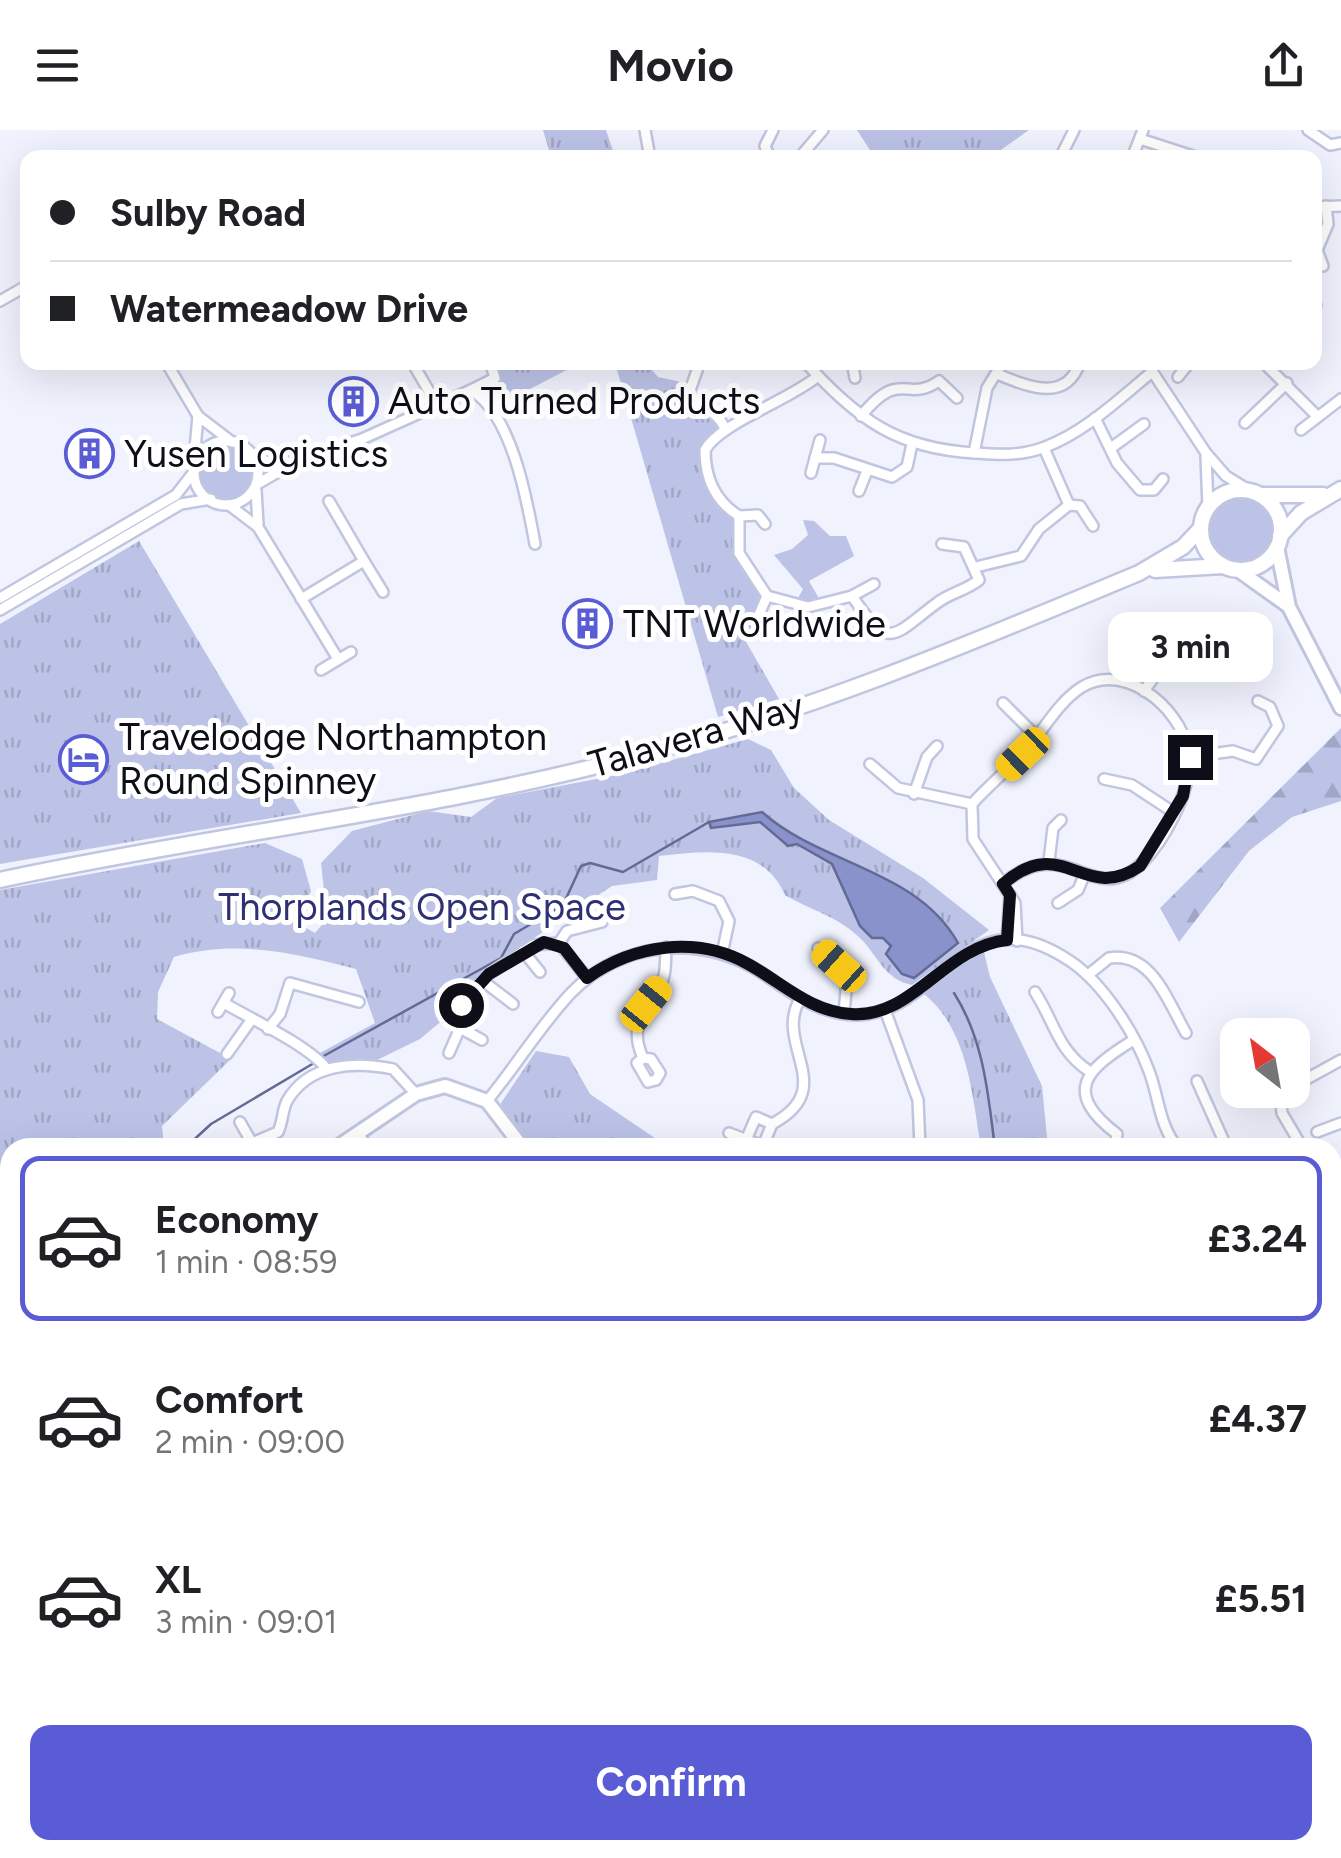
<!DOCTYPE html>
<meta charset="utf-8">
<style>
body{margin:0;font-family:Figtree,sans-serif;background:#f2f2f2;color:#202124;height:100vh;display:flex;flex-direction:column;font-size:38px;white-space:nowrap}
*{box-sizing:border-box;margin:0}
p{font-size:32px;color:#757577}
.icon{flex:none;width:55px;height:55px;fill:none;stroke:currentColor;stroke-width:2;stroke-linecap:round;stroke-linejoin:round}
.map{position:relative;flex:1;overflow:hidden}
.drawer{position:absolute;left:0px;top:1008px;width:1342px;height:722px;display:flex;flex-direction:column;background:#fff;border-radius:30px 30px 0 0;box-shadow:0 10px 40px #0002}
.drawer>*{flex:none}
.hud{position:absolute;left:20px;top:20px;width:1302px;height:220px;border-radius:20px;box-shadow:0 10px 40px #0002;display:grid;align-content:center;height:220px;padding:0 30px;background:#fff}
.needle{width:65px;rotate:329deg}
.controls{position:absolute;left:1220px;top:888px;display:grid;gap:20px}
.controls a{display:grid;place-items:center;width:90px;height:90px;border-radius:20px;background:#fff;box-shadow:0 10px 40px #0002;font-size:50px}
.end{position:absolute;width:45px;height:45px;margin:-22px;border:12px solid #0d0e17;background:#fff;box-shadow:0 0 0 5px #fff}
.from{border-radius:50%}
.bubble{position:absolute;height:70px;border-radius:20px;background:#fff;box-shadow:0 10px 40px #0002;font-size:32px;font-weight:700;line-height:70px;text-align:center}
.car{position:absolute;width:30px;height:60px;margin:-30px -15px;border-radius:12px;box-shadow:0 0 8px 2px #0007;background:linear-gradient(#f5c518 24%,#345 0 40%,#f5c518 0 76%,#345 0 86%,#f5c518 0)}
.hud b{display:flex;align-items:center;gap:35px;height:95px;font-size:38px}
.hud b+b{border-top:2px solid #e0e0e0}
.hud i{width:25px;height:25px;background:#202124}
ul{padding:18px 0 0;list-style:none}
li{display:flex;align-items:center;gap:30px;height:165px;margin:0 20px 15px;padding:0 10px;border:5px solid transparent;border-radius:20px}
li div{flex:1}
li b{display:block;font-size:38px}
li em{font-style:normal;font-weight:700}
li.current{border-color:#595cd4}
li>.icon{width:90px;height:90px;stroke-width:1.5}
.button{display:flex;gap:20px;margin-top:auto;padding:20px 30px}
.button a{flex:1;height:115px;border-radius:20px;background:#595cd4;color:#fff;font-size:40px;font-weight:700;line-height:115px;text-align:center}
header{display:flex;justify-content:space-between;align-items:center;height:130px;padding:0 30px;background:#fff;font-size:45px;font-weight:700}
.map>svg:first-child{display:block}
.green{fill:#bcc3e7}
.forest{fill:url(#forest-firs)}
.park{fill:url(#park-tufts)}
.water{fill:#8a92cc;stroke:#646a96;stroke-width:2.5}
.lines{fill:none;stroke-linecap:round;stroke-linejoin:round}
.stream{stroke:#646a96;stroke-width:2.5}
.street-casing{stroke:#c1c6e0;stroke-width:14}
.secondary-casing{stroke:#c1c6e0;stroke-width:18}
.primary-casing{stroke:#c1c6e0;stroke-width:19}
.highway-casing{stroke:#c1c6e0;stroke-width:20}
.street{stroke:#fff;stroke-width:9}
.secondary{stroke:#fff;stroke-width:12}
.primary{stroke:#fff;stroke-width:14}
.highway{stroke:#fff;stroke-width:15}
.route{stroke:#0d0e17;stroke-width:12}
.labels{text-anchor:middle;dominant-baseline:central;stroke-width:10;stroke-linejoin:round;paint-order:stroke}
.poi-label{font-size:38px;fill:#0d0e17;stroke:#fff;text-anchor:start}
.street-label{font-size:38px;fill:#0d0e17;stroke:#fff}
.park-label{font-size:38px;fill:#2e3074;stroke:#fff}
</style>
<header><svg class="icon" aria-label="menu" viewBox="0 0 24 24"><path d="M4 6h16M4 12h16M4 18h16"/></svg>Movio<svg class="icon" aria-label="share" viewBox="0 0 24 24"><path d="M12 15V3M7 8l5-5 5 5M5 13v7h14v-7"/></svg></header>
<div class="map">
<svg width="1341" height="1728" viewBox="0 0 1341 1728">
<defs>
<pattern id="forest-firs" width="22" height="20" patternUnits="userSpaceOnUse" patternTransform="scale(2.5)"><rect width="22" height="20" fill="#bcc3e7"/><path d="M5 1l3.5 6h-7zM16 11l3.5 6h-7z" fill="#a0a6c5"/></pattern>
<pattern id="park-tufts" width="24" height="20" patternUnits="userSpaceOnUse" patternTransform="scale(2.5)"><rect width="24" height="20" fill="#bcc3e7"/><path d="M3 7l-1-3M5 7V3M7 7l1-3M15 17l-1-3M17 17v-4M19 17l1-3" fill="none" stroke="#a0a6c5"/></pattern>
</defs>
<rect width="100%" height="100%" fill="#f0f2fd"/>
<g class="green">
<circle cx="227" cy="343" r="27"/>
<circle cx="1240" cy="399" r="34"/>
<path d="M803 390 814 391 830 406H846L854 426 809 451 821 472 797 470 803 459 774 425 792 419 808 405Z"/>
</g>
<g class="forest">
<path d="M1341 598V671L1292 687 1249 721 1179 812 1160 778Z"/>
<path d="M745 1720H974L961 1728H745L741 1725Z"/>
</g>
<g class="park">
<path d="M543 0H606L615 27H551Z"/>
<path d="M857 0H1029L991 27 875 28Z"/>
<path d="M513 233H580L507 271 492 239Z"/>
<path d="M615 233H646L658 247 686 253 689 263 725 299 705 320 711 356 739 386V423L767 466 745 510 779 569 718 587Z"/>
<path d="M139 411 301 683 0 734V494Z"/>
<path d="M748 609 771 620 794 658 829 690 923 748 989 800 912 855C885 850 877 825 861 809 838 786 812 781 785 765 762 713 706 721 659 726L657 750 612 756 492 836 461 875 420 909 375 931 327 933 320 923 375 893 356 839C295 823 236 809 174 827L158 862 157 889 231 929 162 996 164 1017 10 1018V1159L0 1147V760L265 713 302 729 311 761 296 792 315 803 327 789 321 733 352 701 428 681 471 687 497 668 622 644Z"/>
<path d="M984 822 990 847 1042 956 1048 1017H981C972 965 968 899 924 864L966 829Z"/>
<path d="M536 921 569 927 590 964 668 1017H534L503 983 501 973Z"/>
<path d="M1341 1108V1353L1332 1347V1116Z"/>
<path d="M364 1720H552L549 1728H367Z"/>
</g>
<path class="water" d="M762 682C821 735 917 739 958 813L914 848 902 844 886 824 891 816 883 808H872L860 796 832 734 797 714 788 716 760 692 711 698 709 692Z"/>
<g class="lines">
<g class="stream">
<path d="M954 863C984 910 988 964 995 1018"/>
<path d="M320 928 501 828 514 804 563 775 581 736 590 733 623 742 709 692"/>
<path d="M185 1018 211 994 314 933"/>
<path d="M1306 1720 1318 1728"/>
</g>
<defs>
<g id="street">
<path d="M645 0 650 28"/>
<path d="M1308 0 1330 15 1341 13"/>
<path d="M1140 9 1199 28"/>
<path d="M770 28 765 16 773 0"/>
<path d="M799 28 823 0"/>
<path d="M1060 28 1074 0"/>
<path d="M1132 28 1143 0"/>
<path d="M1315 77 1341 76"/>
<path d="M1323 136 1317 120 1328 94 1326 76"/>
<path d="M0 171 28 155"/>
<path d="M1315 176 1316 175"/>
<path d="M166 232 198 286 232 312"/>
<path d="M412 232 437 275"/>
<path d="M700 232 689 263C699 280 717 279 725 299"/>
<path d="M805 232C858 289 896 319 976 323 1000 325 1022 326 1045 317 1085 302 1119 269 1152 242"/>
<path d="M852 232 855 248"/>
<path d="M1146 232 1206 323 1226 346 1252 362"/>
<path d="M1263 232 1316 285"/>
<path d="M997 244C1027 256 1066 274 1080 232"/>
<path d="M1178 247 1190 232"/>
<path d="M471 260 495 248 490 232"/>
<path d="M861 286C901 237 905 274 939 251L957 268"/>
<path d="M1095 288 1117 333 1140 360H1154L1163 349"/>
<path d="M1245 293 1287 253"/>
<path d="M1301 300 1341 269"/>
<circle cx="226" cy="343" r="32"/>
<path d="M1111 318 1144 294"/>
<path d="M974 323 987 258 1003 232"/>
<path d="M251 325 268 332H289"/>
<path d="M1206 326 1208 378"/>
<path d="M815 328H834L892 347 907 337 912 314"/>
<path d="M194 330 198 286"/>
<path d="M811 343 820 310"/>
<path d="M259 353 297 331 362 309 471 260C512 284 527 370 535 414"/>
<path d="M256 360 258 394"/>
<path d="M859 361 867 341"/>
<path d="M329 371 364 431"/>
<path d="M229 375 258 397 338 529"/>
<path d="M1069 375 1080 376 1093 396"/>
<path d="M739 386V423L767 466 808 477 852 466C890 522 891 507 937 473 950 463 967 460 979 450L964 417 942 414"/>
<path d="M765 394 758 385 739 386C715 371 705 348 705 320 720 293 790 270 818 246"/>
<path d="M976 437 1021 426 1039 399 1069 375 1044 318"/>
<path d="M852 466 874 454"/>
<path d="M0 468 176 365 193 343"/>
<path d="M301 469 364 431 383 462"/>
<path d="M0 480 181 374 211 369"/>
<path d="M758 487 767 466"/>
<path d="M321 540 351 522"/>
<path d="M1144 561 1175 518 1225 516"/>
<path d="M1003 573 1037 607"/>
<path d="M1189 627 1233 621 1256 629 1278 596 1270 577 1258 571"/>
<path d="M870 634 898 658 972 674"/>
<path d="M1104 649 1132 655 1173 682"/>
<path d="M914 664 927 627 937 616"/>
<path d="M1049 731 1053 698 1061 690"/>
<path d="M1003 754C1066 699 1093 781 1142 733 1164 711 1190 663 1189 631 1189 585 1128 529 1082 557 1059 571 1043 601 1026 620 1009 639 989 655 972 674L973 709 1015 773 1017 811"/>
<path d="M675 764 693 761 719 771 729 791 722 824"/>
<path d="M1058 773 1078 760 1084 746"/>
<path d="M1007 810 1010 765"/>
<path d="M559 813 567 801 602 792"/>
<path d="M818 818 847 850 844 883"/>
<path d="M523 821 540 842"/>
<path d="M1088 845 1109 828C1152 821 1168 872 1186 903"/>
<path d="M483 851 513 874"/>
<path d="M1035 862C1054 891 1058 921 1089 941"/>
<path d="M224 873C253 890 307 915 326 938"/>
<path d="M885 880 918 970 920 1018"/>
<path d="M218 882 229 863"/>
<path d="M460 898 482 910"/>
<path d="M268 899 280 884 290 853 359 872"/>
<path d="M449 923 460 898 461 875 489 844 533 815 559 813 587 848"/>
<path d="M227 924 252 889"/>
<path d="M643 928 637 933 648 952 656 950 660 943 651 929 643 928C628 895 645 883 660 856 667 844 665 830 666 817"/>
<path d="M1197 951 1227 1018"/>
<path d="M1292 957 1341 930"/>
<path d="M1288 960 1280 964 1282 983 1299 1012"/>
<path d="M487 971C516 936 540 896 571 863 622 810 705 803 765 845 795 866 829 890 868 884 945 871 971 764 1070 831 1103 853 1135 903 1149 941 1159 967 1159 996 1178 1018"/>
<path d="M240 992 252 1013 278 1002C283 992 282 981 287 971 309 933 355 931 393 939L416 964"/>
<path d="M772 994C840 958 773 915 800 869"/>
<path d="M1317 1002 1341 993"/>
<path d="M729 1003 763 1016 772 994 756 987 746 1010"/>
<path d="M357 1004 370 1018"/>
<path d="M1115 1018 1117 1004C1061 962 1087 939 1132 911"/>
<path d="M1332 1043 1341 1042"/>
<path d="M9 1315 10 1318"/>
<path d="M1332 1406 1341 1396"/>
<path d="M1332 1489 1339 1482"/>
<path d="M1332 1529 1341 1534"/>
<path d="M0 1658 10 1665"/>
<path d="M1332 1718 1341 1725"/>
<path d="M295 1720 298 1728"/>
<path d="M735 1720 744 1728"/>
<path d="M1233 1720 1243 1728"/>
<path d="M118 1728 126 1720"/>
<path d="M253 1728 269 1720"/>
<path d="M656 1728 657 1720"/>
</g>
<g id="secondary">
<path d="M1277 417 1289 477 1341 578"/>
<path d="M1238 440 1287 475"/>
<path d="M336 1018 416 964 445 956 487 971 523 1018"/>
<path d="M0 1480 10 1479"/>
<path d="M1332 1673 1341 1676"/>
</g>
<g id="primary">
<circle cx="1241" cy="400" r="40"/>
<path d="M1260 365H1323"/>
<path d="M1280 406 1301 383 1341 359"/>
<path d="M1155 440 1223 436"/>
<path d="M0 750C218 703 440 680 655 621 821 577 980 509 1139 443L1183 417 1201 398"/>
</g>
<g id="highway">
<path d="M0 1156 10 1168"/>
<path d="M0 1179 10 1189"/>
<path d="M571 1720 577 1728"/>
<path d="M588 1720 594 1728"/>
</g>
</defs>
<use href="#street" class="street-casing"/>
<use href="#secondary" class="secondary-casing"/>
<use href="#primary" class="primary-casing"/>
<use href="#highway" class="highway-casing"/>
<use href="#street" class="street"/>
<use href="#secondary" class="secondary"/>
<use href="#primary" class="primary"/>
<use href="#highway" class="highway"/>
</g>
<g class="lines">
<path class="route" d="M461 875 489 844 544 812 564 818 587 848C633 815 696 805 748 834 783 853 809 881 851 884 913 889 944 817 1007 810L1010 765 1003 754C1063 701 1083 775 1140 736L1183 666 1190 627"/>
</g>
<defs>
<symbol id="building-ring" viewBox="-11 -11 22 22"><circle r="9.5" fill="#fff" stroke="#595cd4" stroke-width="1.5"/><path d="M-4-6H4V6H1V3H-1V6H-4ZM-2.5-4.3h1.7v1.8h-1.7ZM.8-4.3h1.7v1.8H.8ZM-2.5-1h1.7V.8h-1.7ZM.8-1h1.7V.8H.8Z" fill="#595cd4"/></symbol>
<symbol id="hotel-ring" viewBox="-11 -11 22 22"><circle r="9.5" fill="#fff" stroke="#595cd4" stroke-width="1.5"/><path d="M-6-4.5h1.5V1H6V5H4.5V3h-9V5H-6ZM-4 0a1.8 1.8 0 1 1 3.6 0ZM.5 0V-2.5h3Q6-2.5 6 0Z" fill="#595cd4"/></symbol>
</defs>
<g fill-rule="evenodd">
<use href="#building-ring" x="326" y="244" width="55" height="55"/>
<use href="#building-ring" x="62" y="296" width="55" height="55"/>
<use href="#building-ring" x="560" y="466" width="55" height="55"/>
<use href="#hotel-ring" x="56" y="602" width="55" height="55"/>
</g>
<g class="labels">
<g class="poi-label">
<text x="388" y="271">Auto Turned Products</text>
<text x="124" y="324">Yusen Logistics</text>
<text x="623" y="494">TNT Worldwide</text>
<text x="119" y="607">Travelodge Northampton<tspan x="119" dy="44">Round Spinney</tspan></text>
</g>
<g class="street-label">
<text transform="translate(696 605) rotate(-16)">Talavera Way</text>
</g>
<g class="park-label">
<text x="422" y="777">Thorplands Open Space</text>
</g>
</g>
</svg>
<div class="controls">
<a><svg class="needle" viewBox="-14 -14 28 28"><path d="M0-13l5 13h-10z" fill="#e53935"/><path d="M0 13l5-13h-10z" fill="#757577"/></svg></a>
</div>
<i class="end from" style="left:461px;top:875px"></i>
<i class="end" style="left:1190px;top:627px"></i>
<div class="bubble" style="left:1108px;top:482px;width:165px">3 min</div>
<i class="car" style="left:1023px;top:624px;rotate:226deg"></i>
<i class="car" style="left:839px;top:836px;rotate:312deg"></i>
<i class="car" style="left:646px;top:874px;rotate:39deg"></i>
<div class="hud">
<b><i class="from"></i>Sulby Road</b>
<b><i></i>Watermeadow Drive</b>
</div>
<section class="drawer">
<ul>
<li class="current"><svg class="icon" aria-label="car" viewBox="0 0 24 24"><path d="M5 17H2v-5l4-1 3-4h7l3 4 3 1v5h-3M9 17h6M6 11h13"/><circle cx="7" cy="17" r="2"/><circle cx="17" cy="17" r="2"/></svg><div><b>Economy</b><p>1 min · 08:59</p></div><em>£3.24</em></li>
<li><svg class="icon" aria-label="car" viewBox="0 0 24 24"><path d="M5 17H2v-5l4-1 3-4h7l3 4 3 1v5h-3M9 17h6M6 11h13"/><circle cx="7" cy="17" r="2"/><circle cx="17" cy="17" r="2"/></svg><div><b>Comfort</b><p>2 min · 09:00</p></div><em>£4.37</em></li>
<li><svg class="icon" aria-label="car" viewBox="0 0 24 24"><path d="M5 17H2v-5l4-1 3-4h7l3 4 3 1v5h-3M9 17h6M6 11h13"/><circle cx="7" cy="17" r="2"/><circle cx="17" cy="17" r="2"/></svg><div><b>XL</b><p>3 min · 09:01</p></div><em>£5.51</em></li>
</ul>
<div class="button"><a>Confirm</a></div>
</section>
</div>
